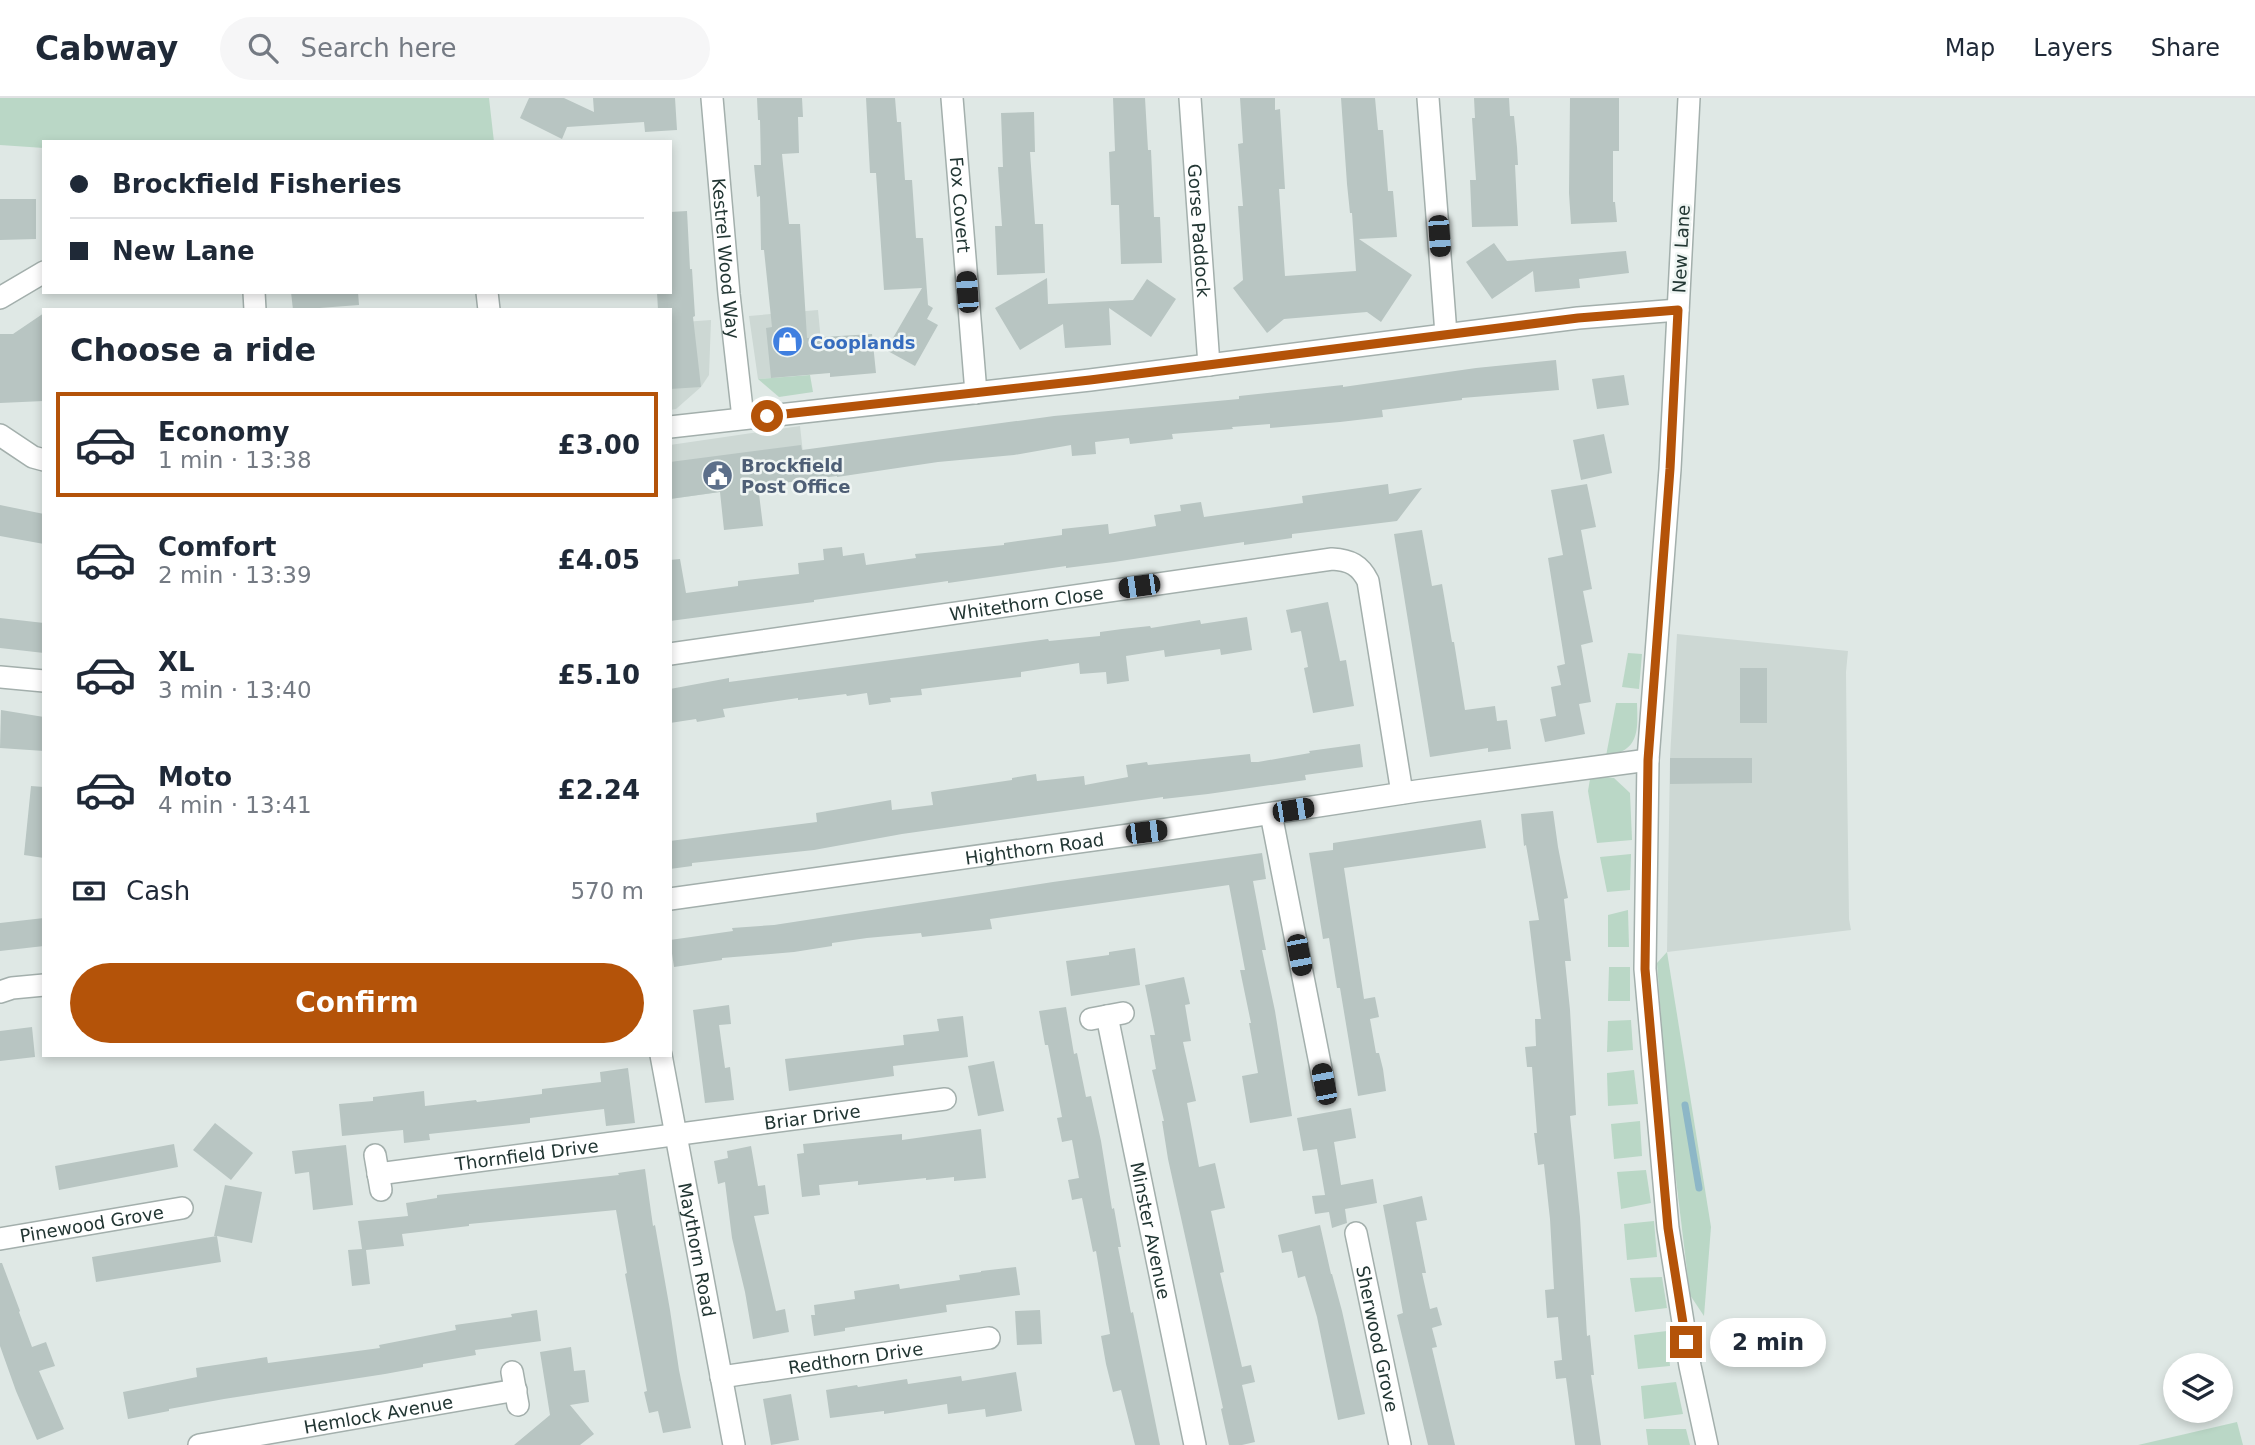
<!DOCTYPE html>
<meta charset="utf-8">
<style>
body{margin:0;font-family:"DejaVu Sans",sans-serif;background:#f6f6f7;color:#1f2937;height:100vh;display:flex;flex-direction:column;font-size:26px;white-space:nowrap}
*{box-sizing:border-box;margin:0}
p{font-size:23px;color:#747a83}
.icon{flex:none;width:38px;height:38px;fill:none;stroke:currentColor;stroke-width:2;stroke-linecap:round;stroke-linejoin:round}
.map{position:relative;flex:1;overflow:hidden}
.sheet{position:absolute;left:42px;top:210px;width:630px;height:749px;display:flex;flex-direction:column;background:#fff;border-radius:0px;box-shadow:0 4px 10px #0003}
.sheet>*{flex:none}
.banner{position:absolute;left:42px;top:42px;width:630px;height:154px;border-radius:0px;box-shadow:0 4px 10px #0003;display:grid;align-content:center;height:154px;padding:0 28px;background:#fff}
.fabs{position:absolute;left:2163px;top:1255px;display:grid;gap:14px}
.fabs a{display:grid;place-items:center;width:70px;height:70px;border-radius:50%;background:#fff;box-shadow:0 4px 10px #0003;font-size:35px}
.end{position:absolute;width:32px;height:32px;margin:-16px;border:9px solid #b45309;background:#fff;box-shadow:0 0 0 4px #fff}
.from{border-radius:50%}
.bubble{position:absolute;height:49px;border-radius:24px;background:#fff;box-shadow:0 4px 10px #0003;font-size:23px;font-weight:600;line-height:49px;text-align:center}
.car{position:absolute;width:21px;height:42px;margin:-21px -10px;border-radius:9px;box-shadow:0 0 5px 2px #0007;background:linear-gradient(#222 24%,#8ab4d8 0 40%,#222 0 76%,#8ab4d8 0 86%,#222 0)}
.banner b{display:flex;align-items:center;gap:24px;height:66px;font-size:26px}
.banner b+b{border-top:2px solid #e0e1e3}
.banner i{width:18px;height:18px;background:#1f2937}
ul{padding:0;list-style:none}
li{display:flex;align-items:center;gap:21px;height:105px;margin:0 14px 10px;padding:0 14px;border:4px solid transparent;border-radius:0px}
li div{flex:1}
li b{display:block;font-size:26px}
li em{font-style:normal;font-weight:600}
li.on{border-color:#b45309}
li>.icon{width:63px;height:63px;stroke-width:1.5}
h2{padding:0 28px;font-size:32px;line-height:84px}
.pay{display:flex;align-items:center;gap:18px;height:77px;padding:0 28px;font-size:26px}
.pay p{margin-inline-start:auto}
.action{display:flex;gap:14px;margin-top:auto;padding:14px 28px}
.action a{flex:1;height:80px;border-radius:42px;background:#b45309;color:#fff;font-size:28px;font-weight:600;line-height:80px;text-align:center}
header{display:flex;align-items:center;gap:42px;box-sizing:border-box;height:98px;padding:0 35px;background:#fff;border-bottom:2px solid #e0e1e3}
header strong{font-size:33px}
nav{display:flex;gap:38px;margin-inline-start:auto;font-size:24px}
.search{width:490px;height:63px;background:#f6f6f7;display:flex;align-items:center;gap:18px;box-sizing:border-box;padding:0 24px;border-radius:38px;color:#747a83;font-size:26px}
.map>svg:first-child{display:block}
.built{fill:#cdd8d4}
.green{fill:#bad7c6}
.lines{fill:none;stroke-linecap:round;stroke-linejoin:round}
.stream{stroke:#8db7c7;stroke-width:7}
.building{fill:#b8c5c2}
.minor-casing{stroke:#a3afac;stroke-width:24}
.minor{stroke:#fff;stroke-width:21}
.route{stroke:#b45309;stroke-width:9}
.labels{text-anchor:middle;dominant-baseline:central;stroke-width:5;stroke-linejoin:round;paint-order:stroke}
.street-label{font-size:18px;fill:#223633;stroke:#eff5f3}
.shop-label{font-size:18px;font-weight:bold;fill:#366cbe;stroke:#eff5f3;text-anchor:start}
.service-label{font-size:18px;font-weight:bold;fill:#4e5e75;stroke:#eff5f3;text-anchor:start}
</style>
<header>
<strong>Cabway</strong>
<div class="search"><svg class="icon" aria-label="search" viewBox="0 0 24 24"><circle cx="10" cy="10" r="6"/><path d="M15 15l6 6"/></svg>Search here</div>
<nav><a>Map</a><a>Layers</a><a>Share</a></nav>
</header>
<div class="map">
<svg width="2255" height="1347" viewBox="0 0 2255 1347">
<rect width="100%" height="100%" fill="#dfe8e5"/>
<g class="built">
<path d="M818 212 824 275 758 281 749 218Z"/>
<path d="M711 222 709 277 701 289 676 311 670 312V225Z"/>
<path d="M800 328 806 382 670 401V347Z"/>
<path d="M1677 536 1848 553 1846 574 1847 676 1849 821 1851 832 1667 854 1670 660Z"/>
</g>
<g class="green">
<path d="M0 0H489L494 44H44V50L0 47Z"/>
<path d="M810 277 813 294 779 299 758 281Z"/>
<path d="M1628 555 1642 556 1639 591 1622 589Z"/>
<path d="M1616 605H1637C1638 634 1639 653 1606 658Z"/>
<path d="M1603 679 1614 680 1630 695 1632 742 1597 745 1588 693 1590 681Z"/>
<path d="M1631 756 1630 792 1607 794 1600 759Z"/>
<path d="M1628 812 1629 849H1608V817Z"/>
<path d="M1667 854 1711 1129 1704 1218 1690 1197 1668 1015 1657 865Z"/>
<path d="M1609 869H1630V903H1608Z"/>
<path d="M1631 922 1633 952 1607 954 1608 923Z"/>
<path d="M1634 972 1638 1006 1608 1008 1607 975Z"/>
<path d="M1640 1023 1642 1058 1614 1061 1611 1026Z"/>
<path d="M1646 1072 1651 1105 1621 1111 1617 1074Z"/>
<path d="M1654 1123 1657 1159 1627 1162 1624 1126Z"/>
<path d="M1662 1179 1667 1210 1635 1214 1630 1180Z"/>
<path d="M1667 1233 1670 1268 1638 1271 1634 1237Z"/>
<path d="M1676 1284 1683 1316 1644 1321 1641 1288Z"/>
<path d="M2237 1324 2243 1347H2138Z"/>
<path d="M1646 1331H1686L1690 1347H1648Z"/>
</g>
<g class="lines">
<path class="stream" d="M1685 1007 1699 1090"/>
</g>
<g class="building">
<path d="M529 0H564L594 14 593 0H675L677 32 645 34 644 24 567 29 562 41 520 20Z"/>
<path d="M757 0H802L803 19H798L799 55 782 56 789 126H800L807 240 872 236 876 275 830 279V275L771 280 766 230 772 229 764 152H761L760 98 757 99 754 67H761L760 22H758Z"/>
<path d="M866 0H895L897 24H901L905 82H912L916 140H923L928 207 933 210 927 221 938 227 915 268 886 252 922 190 884 192 876 75H870Z"/>
<path d="M1113 0H1145L1148 52H1151L1154 119H1160L1162 165 1121 166 1119 107H1111L1109 54 1115 53Z"/>
<path d="M1240 0H1275V12L1280 11 1285 91H1279L1285 178 1356 173 1352 115H1350L1347 86 1341 0H1375L1378 32H1383L1388 93H1393L1397 139 1359 141 1412 177 1381 224 1367 214 1284 221 1267 235 1233 190 1243 182 1238 108H1243L1238 46 1243 45Z"/>
<path d="M1474 0H1509L1510 18H1514L1517 49 1518 67H1515L1518 128 1472 129 1470 82H1476L1472 20H1475Z"/>
<path d="M1570 0H1619V53H1613V104H1615L1617 124 1571 126 1569 95Z"/>
<path d="M1034 14 1035 54H1030L1035 126H1043L1045 175 997 177 995 128H1002L998 69H1003L1001 15Z"/>
<path d="M0 101H36V141L0 142Z"/>
<path d="M687 113 690 171H692L695 218 693 219 701 289 670 291V212H658L657 194H670V114Z"/>
<path d="M1494 145 1507 163 1626 153 1629 175 1579 181 1580 190 1535 194 1533 173 1492 201 1466 164Z"/>
<path d="M1047 180 1048 206 1133 202 1147 181 1176 201 1151 239 1109 210 1111 247 1065 250 1063 226 1020 252 995 210Z"/>
<path d="M291 194H358L359 207 293 212Z"/>
<path d="M44 215V303L0 305V236H13Z"/>
<path d="M1556 262 1559 292 1462 300V302L1382 312 1383 319 1340 324 1270 330V326L1232 329 1233 331 1172 336 1173 341 1130 346 1129 340 1095 344 1096 356 1072 358 1071 347 1014 357 938 364 837 379V378L758 388 763 428 724 432 720 394 670 401V364L801 347 802 352 1054 318 1239 301V298L1343 287V289L1476 270Z"/>
<path d="M1624 277 1629 307 1597 311 1592 281Z"/>
<path d="M1604 336 1612 375 1581 382 1573 342Z"/>
<path d="M1388 386 1389 396 1422 390 1397 423 1292 436V440L1244 447V444L1114 464 1066 470V468L948 485V483L814 502V504L670 523V462L680 461 686 495 738 488V483L799 476 798 465 824 462 823 451 842 449 843 458 864 455 866 467 916 460 915 456 1004 447V445L1062 437V431L1108 426 1109 436 1156 428 1154 417 1181 413 1180 407 1201 404 1204 419 1303 405 1302 398Z"/>
<path d="M1587 386 1596 429 1581 432 1592 491 1583 493 1593 544 1581 547 1591 604 1579 606 1585 636 1545 644 1540 621 1556 618 1551 589 1561 587 1557 568 1565 566 1548 460 1563 457 1551 392Z"/>
<path d="M0 407 44 416V446L0 438Z"/>
<path d="M1422 432 1432 488 1442 486 1452 544H1454L1465 612 1495 608 1497 623 1507 622 1511 651 1488 654V650L1430 659 1394 436Z"/>
<path d="M1328 504 1340 563 1346 562 1354 608 1313 615 1304 570 1308 569 1301 533 1291 535 1286 512Z"/>
<path d="M1247 519 1252 552 1221 557 1220 551 1165 559 1164 552 1126 558 1129 583 1107 586 1106 574 1080 576 1079 565 1021 574V579L921 591 922 597 890 600 891 604 869 607 867 595 847 598 846 596 798 602V600L723 611 725 619 697 624 696 621 670 625V591L729 580V584L1048 541 1049 543 1100 538V534L1122 531 1150 528 1151 530 1200 522 1201 526Z"/>
<path d="M0 520 44 525V555L0 550Z"/>
<rect x="1740" y="570" width="27" height="55"/>
<path d="M1 612 44 619V653L0 650Z"/>
<path d="M1360 646 1363 669 1305 677 1306 682 1208 696 1163 701V699L902 736 814 752 692 765V768L670 771V743L817 724 816 715 891 702 892 712 933 707 931 694 1012 682V680L1036 676 1037 683 1084 678 1085 687 1128 679 1126 667 1147 664 1148 667 1250 656 1251 664H1258L1310 655 1309 653Z"/>
<path d="M1670 660H1752V685L1670 686Z"/>
<path d="M31 688 44 689V760L24 757Z"/>
<path d="M1553 713 1558 749 1568 800 1564 801 1571 863H1565L1570 912 1576 1017 1570 1018 1580 1119 1587 1238 1590 1237 1594 1277H1591L1601 1347H1575L1566 1280 1556 1281 1554 1263 1562 1262 1558 1219 1547 1220 1545 1192 1554 1191 1550 1121 1544 1066 1538 1067 1534 1035H1537L1532 969H1527L1525 949 1536 948 1535 921H1541L1529 823 1539 822 1526 747 1524 748 1521 716Z"/>
<path d="M1481 722 1486 750 1344 770 1364 901 1375 899 1379 919 1370 921 1376 955H1379L1383 971 1386 993 1358 998 1340 890H1337L1329 840 1323 841 1309 755 1333 752V745Z"/>
<path d="M1262 755 1266 781 1253 783 1266 852H1262L1275 913 1292 1018 1250 1025 1242 978 1258 975 1249 925H1251L1240 872H1245L1229 787 990 821 992 831 922 839 921 835 867 840 832 845V848L794 854 722 860V862L674 869 670 842 733 833 732 830 774 827 1053 784Z"/>
<path d="M44 820V848L0 853V825Z"/>
<path d="M1135 850 1140 887 1071 898 1066 863 1109 857V854Z"/>
<path d="M1184 879 1190 906 1185 907 1191 943 1183 944 1196 1003 1187 1005 1199 1069 1215 1065 1225 1110 1211 1113 1224 1174 1220 1175 1242 1269 1251 1267 1255 1284 1242 1287 1255 1344 1242 1347H1229L1221 1311 1223 1310 1168 1061 1162 1023H1164L1152 972 1156 971 1150 937H1155L1145 887Z"/>
<path d="M729 907 731 926 719 927 725 970 730 969 734 1002 705 1005 693 912Z"/>
<path d="M1066 909 1074 956 1077 955 1086 999 1091 998 1101 1043 1112 1111 1114 1110 1121 1149H1118L1131 1215 1133 1214 1160 1347H1135L1121 1292 1113 1294 1106 1266 1101 1238 1110 1236 1096 1153 1093 1154 1082 1100 1072 1102 1068 1082 1079 1080 1072 1042 1062 1044 1057 1020 1062 1019 1048 947H1045L1039 913Z"/>
<path d="M963 918 968 959 893 968 894 978 789 993 785 961 904 947 903 937 939 933 937 921Z"/>
<path d="M32 929 35 959 0 963V933Z"/>
<path d="M994 963 1004 1013 978 1018 968 968Z"/>
<path d="M628 970 635 1025 606 1028 604 1011 530 1020V1025L429 1036 430 1042 404 1045 403 1032 342 1038 339 1006 373 1003V999L424 993 425 1008 476 1002 477 1004 542 996V991L601 984 600 974Z"/>
<path d="M1351 1010 1356 1040 1334 1044 1341 1087 1373 1081 1377 1105 1345 1111 1347 1125 1332 1130 1329 1114 1315 1116 1312 1098 1325 1097 1317 1051 1303 1053 1297 1020Z"/>
<path d="M215 1025 253 1055 231 1082 193 1052Z"/>
<path d="M981 1031 986 1080 954 1083V1079L926 1082V1080L858 1087V1083L819 1087 820 1097 802 1099 797 1056 804 1055 803 1046 902 1036V1042Z"/>
<path d="M174 1046 178 1069 59 1092 55 1068Z"/>
<path d="M346 1047 353 1107 313 1112 309 1074 295 1076 292 1053Z"/>
<path d="M751 1048 758 1088 765 1087 769 1116 754 1118 776 1213 785 1211 789 1234 753 1241 745 1194 732 1140 725 1084 718 1086 714 1063 728 1060 727 1053Z"/>
<path d="M645 1071 653 1128 655 1127 670 1212 679 1272 691 1330 663 1335 658 1313 649 1315 644 1294 647 1293 625 1176 627 1175 616 1112 469 1126V1128L402 1136 404 1148 366 1152 370 1186 352 1188 348 1152 362 1151 358 1123 408 1118 406 1105 437 1100V1097L619 1077 618 1075Z"/>
<path d="M225 1087 262 1094 252 1145 217 1138 221 1164 96 1184 92 1159 217 1138H214Z"/>
<path d="M1422 1098 1427 1122 1416 1124 1426 1175H1422L1430 1211 1437 1209 1442 1227 1432 1230 1437 1249 1432 1250 1455 1347H1428L1397 1217 1403 1215 1383 1107Z"/>
<path d="M1320 1127 1331 1176H1332L1342 1213 1365 1316 1338 1322 1317 1219 1305 1178 1298 1180 1292 1153 1282 1155 1278 1137Z"/>
<path d="M0 1165H2L20 1213 19 1214 32 1249 46 1244 55 1268 39 1273 64 1331 37 1342 16 1293 0 1248Z"/>
<path d="M1016 1169 1020 1197 946 1207 947 1214 845 1230V1233L814 1238 811 1217H815L814 1207 855 1201 854 1193 899 1186 900 1191 926 1187 960 1182 959 1177 981 1174V1173Z"/>
<path d="M537 1212 541 1243 475 1252 476 1257 423 1266V1269L385 1276 224 1301 169 1311V1313L128 1321 123 1294 197 1279 196 1270 267 1259 268 1265 380 1250 379 1247 456 1232 455 1227 512 1219 511 1216Z"/>
<path d="M1040 1212 1042 1246 1017 1247 1015 1213Z"/>
<path d="M571 1249 574 1273 585 1272 589 1304 570 1307 594 1336 580 1347H514L550 1317 540 1254Z"/>
<path d="M1016 1274 1022 1313 986 1319 985 1311 948 1316 947 1306 884 1316V1313L830 1320 826 1292 857 1287 858 1289 907 1281 908 1286 961 1278 962 1283Z"/>
<path d="M791 1296 799 1342 771 1347 763 1301Z"/>
</g>
<g class="lines">
<defs>
<g id="minor">
<path id="s1" d="M712 0 729 196 743 320"/>
<path id="s2" d="M952 0 976 295"/>
<path id="s3" d="M1190 0 1209 267"/>
<path d="M1428 0 1446 236"/>
<path d="M1689 0 1670 371 1648 662 1645 871 1668 1130 1690 1268 1707 1347"/>
<path d="M254 194 255 212"/>
<path d="M487 194 489 212"/>
<path d="M0 200 44 174"/>
<path d="M670 329 1090 282 1578 220 1678 212"/>
<path d="M0 337 33 359 44 362"/>
<path id="s4" d="M670 556 1332 461C1350 462 1360 467 1368 483L1402 695"/>
<path d="M0 579 44 583"/>
<path d="M1271 716 1324 986"/>
<path id="s5" d="M670 801 1129 737 1417 693 1648 662"/>
<path d="M0 894 12 890 44 887"/>
<path id="s6" d="M1107 918 1195 1347"/>
<path d="M1091 921 1123 915"/>
<path id="s7" d="M661 957 734 1347"/>
<path d="M375 1057 381 1092"/>
<path id="s8" d="M378 1076 945 1001"/>
<path id="s9" d="M1356 1135 1400 1347"/>
<path id="s10" d="M0 1141 182 1110"/>
<path d="M512 1274 518 1307"/>
<path id="s11" d="M721 1279 989 1240"/>
<path id="s12" d="M199 1347 516 1292"/>
</g>
</defs>
<use href="#minor" class="minor-casing"/>
<use href="#minor" class="minor"/>
</g>
<g class="lines">
<path class="route" d="M767 318 1090 282 1578 220 1678 212 1670 371 1648 662 1645 871 1668 1130 1686 1244"/>
</g>
<defs>
<symbol id="shop-disc" viewBox="-11 -11 22 22"><circle r="9.5" fill="#3f7fe0" stroke="#eff5f3"/><path d="M-5-2.5h2.3a2.7 3.5 0 0 1 5.4 0H5L5.5 6h-11ZM-1.5-2.5h3a1.5 2.3 0 0 0-3 0Z" fill="#fff"/></symbol>
<symbol id="civic-disc" viewBox="-11 -11 22 22"><circle r="9.5" fill="#5c6f8a" stroke="#eff5f3"/><path d="M-.6-6.5H3V-4.5H.6V-3L4-1V1h2V6H-6V1h2V-1L-.6-3ZM-1.2 2.5V6h2.4V2.5Z" fill="#fff"/></symbol>
</defs>
<g fill-rule="evenodd">
<use href="#shop-disc" x="770" y="226" width="35" height="35"/>
<use href="#civic-disc" x="700" y="360" width="35" height="35"/>
</g>
<g class="labels">
<g class="street-label">
<text stroke="none"><textPath href="#s2" startOffset="107">Fox Covert</textPath></text>
<text stroke="none"><textPath href="#s3" startOffset="133">Gorse Paddock</textPath></text>
<text transform="translate(1681 151) rotate(-87)">New Lane</text>
<text stroke="none"><textPath href="#s1" startOffset="161">Kestrel Wood Way</textPath></text>
<text stroke="none"><textPath href="#s4" startOffset="360">Whitethorn Close</textPath></text>
<text stroke="none"><textPath href="#s5" startOffset="368">Highthorn Road</textPath></text>
<text stroke="none"><textPath href="#s8" startOffset="438">Briar Drive</textPath></text>
<text stroke="none"><textPath href="#s8" startOffset="150">Thornfield Drive</textPath></text>
<text stroke="none"><textPath href="#s10" startOffset="93">Pinewood Grove</textPath></text>
<text stroke="none"><textPath href="#s6" startOffset="219">Minster Avenue</textPath></text>
<text stroke="none"><textPath href="#s7" startOffset="198">Maythorn Road</textPath></text>
<text stroke="none"><textPath href="#s9" startOffset="108">Sherwood Grove</textPath></text>
<text stroke="none"><textPath href="#s11" startOffset="136">Redthorn Drive</textPath></text>
<text stroke="none"><textPath href="#s12" startOffset="182">Hemlock Avenue</textPath></text>
</g>
<g class="shop-label">
<text x="810" y="244">Cooplands</text>
</g>
<g class="service-label">
<text x="741" y="367">Brockfield<tspan x="741" dy="21">Post Office</tspan></text>
</g>
</g>
</svg>
<div class="fabs">
<a><svg class="icon" aria-label="layers" viewBox="0 0 24 24"><path d="M12 4l9 5-9 5-9-5zM3 14l9 5 9-5"/></svg></a>
</div>
<i class="end from" style="left:767px;top:318px"></i>
<i class="end" style="left:1686px;top:1244px"></i>
<div class="bubble" style="left:1710px;top:1220px;width:116px">2 min</div>
<i class="car" style="left:1439px;top:138px;rotate:176deg"></i>
<i class="car" style="left:967px;top:194px;rotate:356deg"></i>
<i class="car" style="left:1139px;top:488px;rotate:262deg"></i>
<i class="car" style="left:1293px;top:712px;rotate:81deg"></i>
<i class="car" style="left:1146px;top:734px;rotate:83deg"></i>
<i class="car" style="left:1299px;top:857px;rotate:169deg"></i>
<i class="car" style="left:1324px;top:986px;rotate:349deg"></i>
<div class="banner">
<b><i class="from"></i>Brockfield Fisheries</b>
<b><i></i>New Lane</b>
</div>
<section class="sheet">
<h2>Choose a ride</h2>
<ul>
<li class="on"><svg class="icon" aria-label="car" viewBox="0 0 24 24"><path d="M5 17H2v-5l4-1 3-4h7l3 4 3 1v5h-3M9 17h6M6 11h13"/><circle cx="7" cy="17" r="2"/><circle cx="17" cy="17" r="2"/></svg><div><b>Economy</b><p>1 min · 13:38</p></div><em>£3.00</em></li>
<li><svg class="icon" aria-label="car" viewBox="0 0 24 24"><path d="M5 17H2v-5l4-1 3-4h7l3 4 3 1v5h-3M9 17h6M6 11h13"/><circle cx="7" cy="17" r="2"/><circle cx="17" cy="17" r="2"/></svg><div><b>Comfort</b><p>2 min · 13:39</p></div><em>£4.05</em></li>
<li><svg class="icon" aria-label="car" viewBox="0 0 24 24"><path d="M5 17H2v-5l4-1 3-4h7l3 4 3 1v5h-3M9 17h6M6 11h13"/><circle cx="7" cy="17" r="2"/><circle cx="17" cy="17" r="2"/></svg><div><b>XL</b><p>3 min · 13:40</p></div><em>£5.10</em></li>
<li><svg class="icon" aria-label="car" viewBox="0 0 24 24"><path d="M5 17H2v-5l4-1 3-4h7l3 4 3 1v5h-3M9 17h6M6 11h13"/><circle cx="7" cy="17" r="2"/><circle cx="17" cy="17" r="2"/></svg><div><b>Moto</b><p>4 min · 13:41</p></div><em>£2.24</em></li>
</ul>
<div class="pay"><svg class="icon" aria-label="cash" viewBox="0 0 24 24"><path d="M3 7h18v10H3z"/><circle cx="12" cy="12" r="2"/></svg>Cash<p>570 m</p></div>
<div class="action"><a>Confirm</a></div>
</section>
</div>
